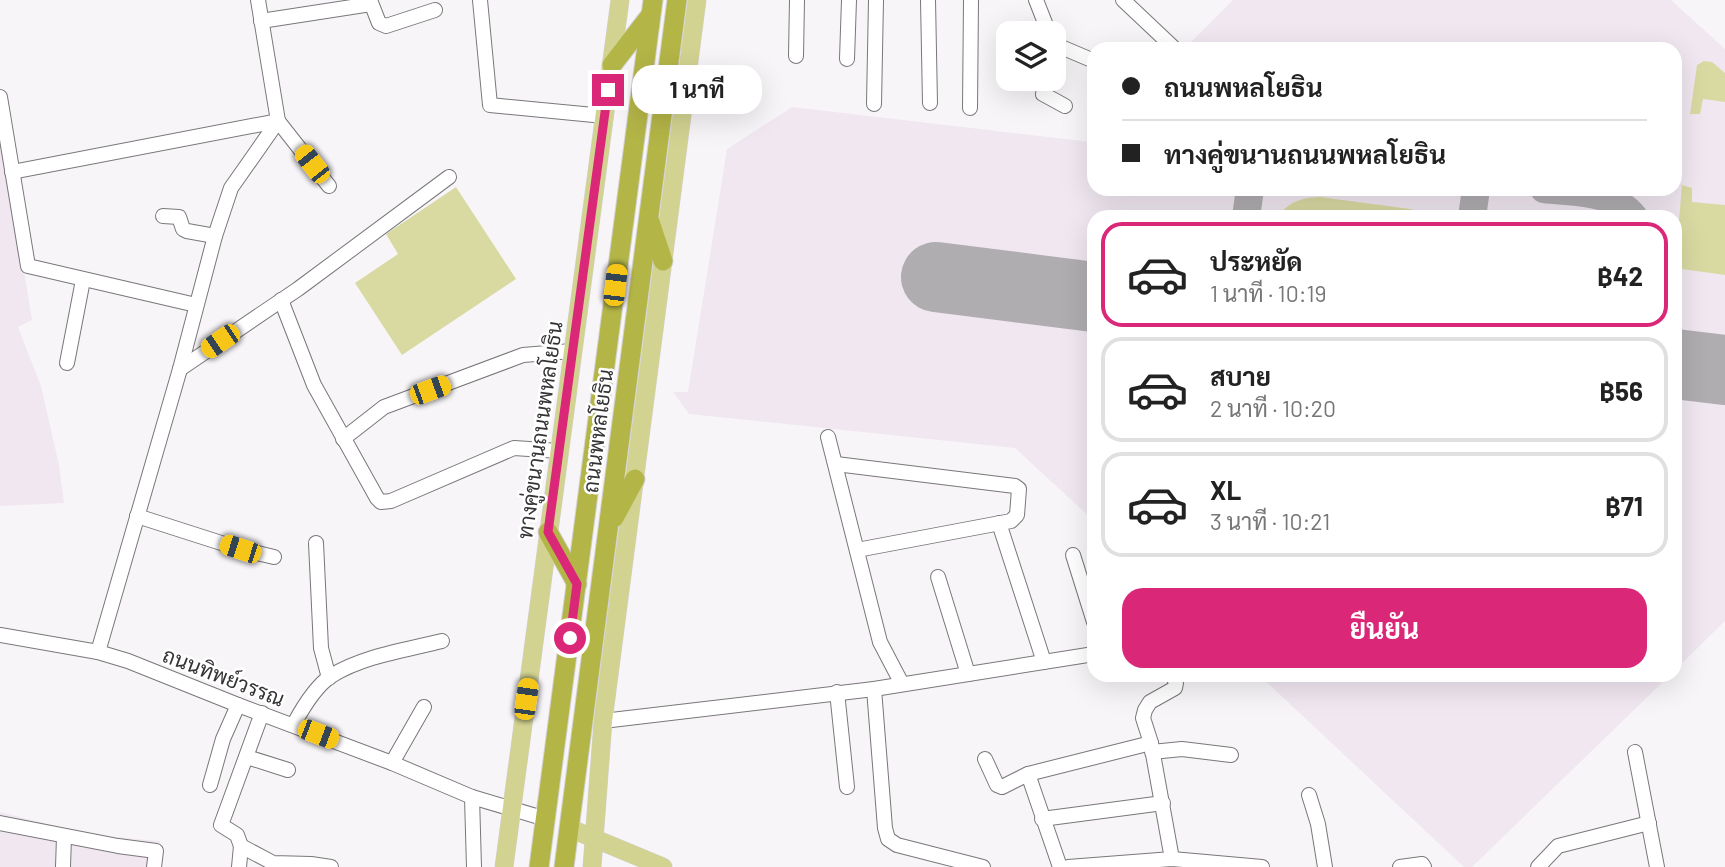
<!DOCTYPE html>
<html lang="th">
<meta charset="utf-8">
<style>
body{margin:0;font-family:Barlow,Sarabun,sans-serif;background:#f6f6f6;color:#222;height:100vh;display:flex;flex-direction:column;font-size:26px;white-space:nowrap}
*{box-sizing:border-box;margin:0}
p{font-size:23px;color:#767676}
.icon{flex:none;width:38px;height:38px;fill:none;stroke:currentColor;stroke-width:2;stroke-linecap:round;stroke-linejoin:round}
.map{position:relative;flex:1;overflow:hidden}
.sheet{position:absolute;left:1087px;top:210px;width:595px;height:472px;display:flex;flex-direction:column;background:#fff;border-radius:21px;box-shadow:0 7px 28px #0002}
.sheet>*{flex:none}
.hud{position:absolute;left:1087px;top:42px;width:595px;height:154px;border-radius:21px;box-shadow:0 7px 28px #0002;display:grid;align-content:center;height:154px;padding:0 35px;background:#fff}
.controls{position:absolute;left:996px;top:21px;display:grid;gap:14px}
.controls a{display:grid;place-items:center;width:70px;height:70px;border-radius:14px;background:#fff;box-shadow:0 7px 28px #0002;font-size:35px}
.end{position:absolute;width:32px;height:32px;margin:-16px;border:9px solid #db2777;background:#fff;box-shadow:0 0 0 4px #fff}
.from{border-radius:50%}
.bubble{position:absolute;height:49px;border-radius:21px;background:#fff;box-shadow:0 7px 28px #0002;font-size:23px;font-weight:700;line-height:49px;text-align:center}
.car{position:absolute;width:21px;height:42px;margin:-21px -10px;border-radius:9px;box-shadow:0 0 5px 2px #0007;background:linear-gradient(#f5c518 24%,#345 0 40%,#f5c518 0 76%,#345 0 86%,#f5c518 0)}
.hud b{display:flex;align-items:center;gap:24px;height:66px;font-size:26px}
.hud b+b{border-top:2px solid #e0e0e0}
.hud i{width:18px;height:18px;background:#222}
ul{padding:12px 0 0;list-style:none}
li{display:flex;align-items:center;gap:21px;height:105px;margin:0 14px 10px;padding:0 21px;border:4px solid #e0e0e0;border-radius:21px}
li div{flex:1}
li b{display:block;font-size:26px}
li em{font-style:normal;font-weight:700}
li.current{border-color:#db2777}
li>.icon{width:63px;height:63px;stroke-width:1.5}
.cta{display:flex;gap:14px;margin-top:auto;padding:14px 35px}
.cta a{flex:1;height:80px;border-radius:21px;background:#db2777;color:#fff;font-size:28px;font-weight:700;line-height:80px;text-align:center}
.map>svg:first-child{display:block}
.built{fill:#f0e7f1}
.green{fill:#d9daa2}
.lines{fill:none;stroke-linecap:round;stroke-linejoin:round}
.taxiway{stroke:#b0adb0;stroke-width:28}
.runway{stroke:#b0adb0;stroke-width:70}
.minor-casing{stroke:#79777a;stroke-width:16}
.major-casing{stroke:#d3d2d3;stroke-width:19}
.highway-casing{stroke:#d3d2d3;stroke-width:21}
.minor{stroke:#fff;stroke-width:14}
.major{stroke:#d2d391;stroke-width:18}
.highway{stroke:#b4b547;stroke-width:19}
.route{stroke:#db2777;stroke-width:9}
.labels{text-anchor:middle;dominant-baseline:central;stroke-width:5;stroke-linejoin:round;paint-order:stroke}
.street-label{font-size:21px;fill:#353435;stroke:#fff}
</style>
<div class="map">
<svg width="1725" height="867" viewBox="0 0 1725 867">
<rect width="100%" height="100%" fill="#f8f5f8"/>
<g class="built">
<path d="M1233 0H1671L1725 49V621L1675 670V217H1094V521L1015 448 689 414 673 392H688L727 149 792 107 1091 142 1094 140V189H1675V49H1184Z"/>
<path d="M0 124 32 320 18 327 41 386 59 465 64 503 0 506Z"/>
<path d="M1260 676H1669L1472 867H1464Z"/>
<path d="M0 812 91 835 160 841 157 867H0Z"/>
</g>
<g class="green">
<path d="M1704 61 1712 62 1725 73V102L1703 99 1700 114H1690L1697 65Z"/>
<path d="M1682 185 1692 188V202L1725 205V275L1675 268Z"/>
<path d="M456 187 516 279 402 355 355 283 398 254 386 234Z"/>
<path d="M1320 197 1410 209 1421 212 1427 217H1278C1289 201 1301 198 1320 197Z"/>
</g>
<g class="lines">
<g class="taxiway">
<path d="M1544 189C1577 193 1612 190 1634 217"/>
<path d="M1246 217 1250 189"/>
<path d="M1472 217 1476 189"/>
</g>
<g class="runway">
<path d="M936 277 1094 297"/>
<path d="M1675 364 1725 370"/>
</g>
<defs>
<g id="minor">
<path d="M370 0 379 23 386 26 435 10"/>
<path d="M480 0 490 105 604 116"/>
<path d="M928 0 930 103"/>
<path d="M1036 0 1049 33"/>
<path d="M1123 0 1175 49"/>
<path d="M261 21 371 4"/>
<path d="M1054 44 1094 61"/>
<path d="M796 56 797 0"/>
<path d="M847 59 849 0"/>
<path d="M1046 79 1043 94 1065 106"/>
<path d="M0 97 28 266 196 305"/>
<path d="M874 104 876 0"/>
<path d="M970 108 971 0"/>
<path d="M12 172 278 121 329 186"/>
<path d="M163 216 179 217 183 229 187 231 215 236"/>
<path d="M281 300 314 385 377 498 381 502 391 501 514 448 559 451"/>
<path d="M67 363 83 280"/>
<path d="M180 369 298 289 449 177"/>
<path d="M828 437 880 642 902 684"/>
<path d="M343 439 384 407 523 355 572 351"/>
<path d="M836 464 1015 486 1019 489 1017 515 1011 521 857 550"/>
<path d="M137 516 240 549 274 557"/>
<path d="M999 523 1044 662"/>
<path d="M316 543 321 648 329 678"/>
<path d="M1073 555 1094 622"/>
<path d="M938 577 968 674"/>
<path d="M0 635 98 652 128 661 238 705 392 763 472 797 546 819"/>
<path d="M98 652 180 369 215 236 231 188 278 121 258 0"/>
<path d="M874 689 885 828 888 839 897 845 983 867"/>
<path d="M837 692 847 787"/>
<path d="M603 721 874 689 1094 654"/>
<path d="M294 724C302 709 316 686 331 676 363 656 406 650 442 641"/>
<path d="M1152 752 1182 749 1231 755"/>
<path d="M1635 752 1657 867"/>
<path d="M247 757 288 770"/>
<path d="M985 759 997 785 1002 787 1028 774 1151 743"/>
<path d="M392 763 424 707"/>
<path d="M1028 774 1060 867"/>
<path d="M210 785 223 739 238 705"/>
<path d="M1309 795 1318 824 1325 867"/>
<path d="M472 797 474 867"/>
<path d="M1042 819 1163 803"/>
<path d="M0 823 118 846 156 851 154 867"/>
<path d="M241 846 237 835 221 825 262 713"/>
<path d="M1172 859 1151 743 1143 718 1145 710 1150 702 1175 688 1176 683 1173 676"/>
<path d="M63 867 64 837"/>
<path d="M239 867 241 846 273 863 311 864 331 867"/>
<path d="M1068 867 1172 859 1262 867"/>
<path d="M1400 867 1422 864 1424 867"/>
<path d="M1538 867 1558 846 1649 823"/>
</g>
<g id="major">
<path d="M569 828 663 867"/>
<path d="M504 867 620 0"/>
<path d="M592 867 603 721 697 0"/>
</g>
<g id="highway">
<path d="M612 65 650 16"/>
<path d="M650 222 663 261"/>
<path d="M614 518 635 479"/>
<path d="M548 532 577 584"/>
<path d="M539 867 653 0"/>
<path d="M564 867 677 0"/>
</g>
</defs>
<use href="#minor" class="minor-casing"/>
<use href="#major" class="major-casing"/>
<use href="#highway" class="highway-casing"/>
<use href="#minor" class="minor"/>
<use href="#major" class="major"/>
<use href="#highway" class="highway"/>
</g>
<g class="lines">
<path class="route" d="M570 638 577 584 548 532 608 90"/>
</g>
<g class="labels">
<g class="street-label">
<text transform="translate(539 430) rotate(-82)">ทางคู่ขนานถนนพหลโยธิน</text>
<text transform="translate(597 431) rotate(-83)">ถนนพหลโยธิน</text>
<text transform="translate(224 676) rotate(21)">ถนนทิพย์วรรณ</text>
</g>
</g>
</svg>
<div class="controls">
<a><svg class="icon" aria-label="layers" viewBox="0 0 24 24"><path d="M12 4l9 5-9 5-9-5zM3 14l9 5 9-5"/></svg></a>
</div>
<i class="end from" style="left:570px;top:638px"></i>
<i class="end" style="left:608px;top:90px"></i>
<div class="bubble" style="left:632px;top:65px;width:130px">1 นาที</div>
<i class="car" style="left:312px;top:164px;rotate:322deg"></i>
<i class="car" style="left:615px;top:285px;rotate:7deg"></i>
<i class="car" style="left:220px;top:341px;rotate:236deg"></i>
<i class="car" style="left:430px;top:390px;rotate:70deg"></i>
<i class="car" style="left:240px;top:549px;rotate:288deg"></i>
<i class="car" style="left:526px;top:699px;rotate:8deg"></i>
<i class="car" style="left:318px;top:734px;rotate:111deg"></i>
<div class="hud">
<b><i class="from"></i>ถนนพหลโยธิน</b>
<b><i></i>ทางคู่ขนานถนนพหลโยธิน</b>
</div>
<section class="sheet">
<ul>
<li class="current"><svg class="icon" aria-label="car" viewBox="0 0 24 24"><path d="M5 17H2v-5l4-1 3-4h7l3 4 3 1v5h-3M9 17h6M6 11h13"/><circle cx="7" cy="17" r="2"/><circle cx="17" cy="17" r="2"/></svg><div><b>ประหยัด</b><p>1 นาที · 10:19</p></div><em>฿42</em></li>
<li><svg class="icon" aria-label="car" viewBox="0 0 24 24"><path d="M5 17H2v-5l4-1 3-4h7l3 4 3 1v5h-3M9 17h6M6 11h13"/><circle cx="7" cy="17" r="2"/><circle cx="17" cy="17" r="2"/></svg><div><b>สบาย</b><p>2 นาที · 10:20</p></div><em>฿56</em></li>
<li><svg class="icon" aria-label="car" viewBox="0 0 24 24"><path d="M5 17H2v-5l4-1 3-4h7l3 4 3 1v5h-3M9 17h6M6 11h13"/><circle cx="7" cy="17" r="2"/><circle cx="17" cy="17" r="2"/></svg><div><b>XL</b><p>3 นาที · 10:21</p></div><em>฿71</em></li>
</ul>
<div class="cta"><a>ยืนยัน</a></div>
</section>
</div>
